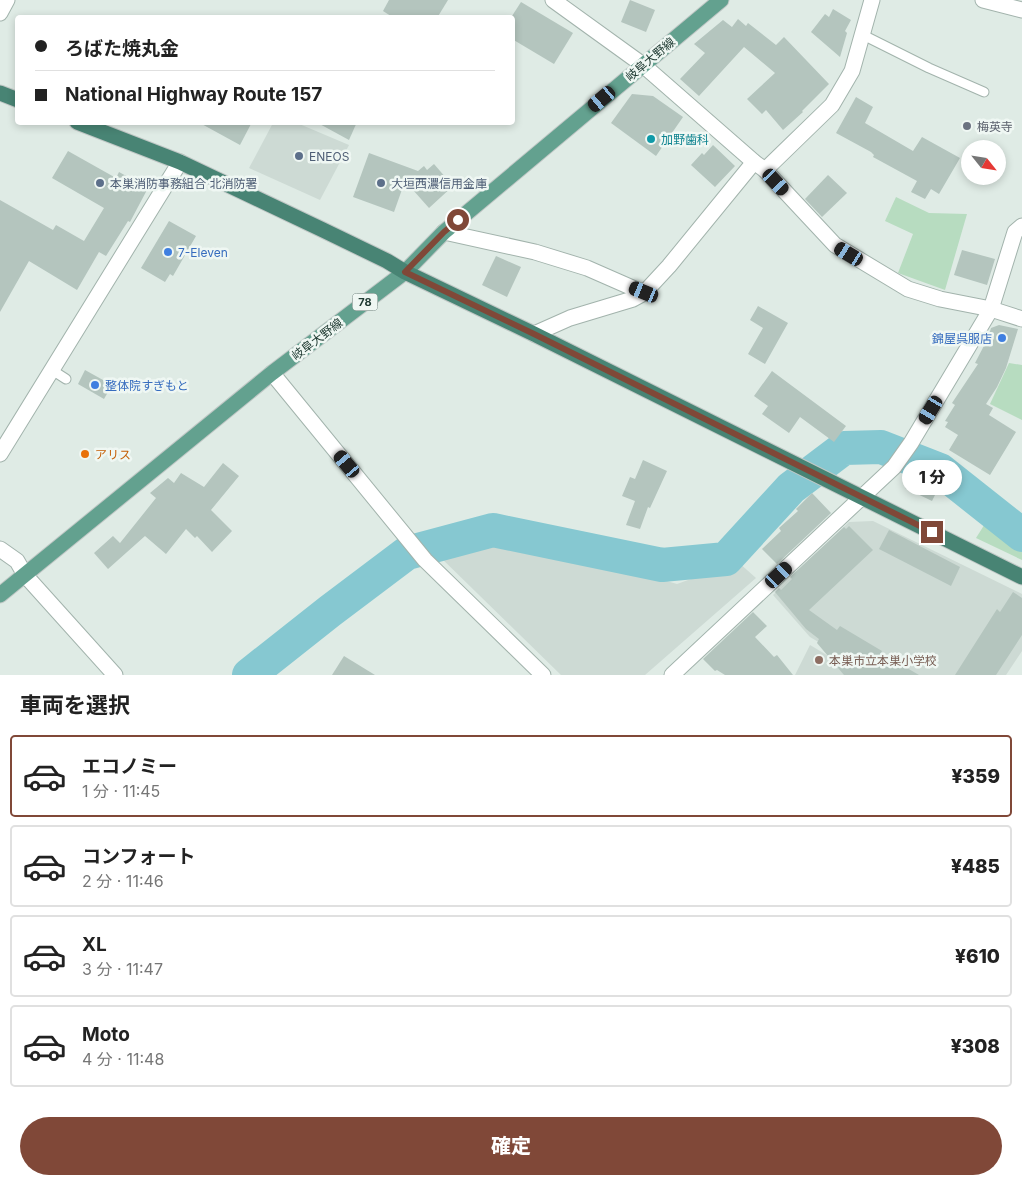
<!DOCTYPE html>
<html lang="ja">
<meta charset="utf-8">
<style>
body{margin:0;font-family:Inter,"Noto Sans JP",sans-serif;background:#f2f2f2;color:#222;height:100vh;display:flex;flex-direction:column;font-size:19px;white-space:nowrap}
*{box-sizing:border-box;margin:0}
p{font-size:16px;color:#767676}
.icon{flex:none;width:28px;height:28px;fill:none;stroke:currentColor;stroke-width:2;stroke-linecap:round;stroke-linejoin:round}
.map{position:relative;height:675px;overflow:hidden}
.drawer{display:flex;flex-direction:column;background:#fff;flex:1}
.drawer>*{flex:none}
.top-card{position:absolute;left:15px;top:15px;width:500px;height:110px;border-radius:5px;box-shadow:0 2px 8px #0003;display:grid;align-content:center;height:110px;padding:0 20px;background:#fff}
.needle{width:32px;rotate:120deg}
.tools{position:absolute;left:961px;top:140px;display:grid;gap:10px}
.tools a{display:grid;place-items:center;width:45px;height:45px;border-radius:50%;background:#fff;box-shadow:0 2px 8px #0003;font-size:25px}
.end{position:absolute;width:22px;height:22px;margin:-11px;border:6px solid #804838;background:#fff;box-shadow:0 0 0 2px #fff}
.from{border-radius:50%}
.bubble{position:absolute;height:35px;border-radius:18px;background:#fff;box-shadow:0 2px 8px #0003;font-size:16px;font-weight:800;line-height:35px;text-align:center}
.car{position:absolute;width:15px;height:30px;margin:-15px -8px;border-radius:6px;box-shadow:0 0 4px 1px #0007;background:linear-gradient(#222 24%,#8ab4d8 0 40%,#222 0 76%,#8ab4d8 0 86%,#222 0)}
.top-card b{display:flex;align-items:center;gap:18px;height:48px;font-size:19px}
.top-card b+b{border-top:1px solid #e0e0e0}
.top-card i{width:12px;height:12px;background:#222}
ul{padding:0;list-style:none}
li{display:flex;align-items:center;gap:15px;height:82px;margin:0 10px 8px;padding:0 10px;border:2px solid #e0e0e0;border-radius:5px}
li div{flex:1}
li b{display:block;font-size:19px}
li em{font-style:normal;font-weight:800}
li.current{border-color:#804838}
li>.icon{width:45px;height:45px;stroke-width:1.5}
h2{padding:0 20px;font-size:22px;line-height:60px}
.button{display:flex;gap:10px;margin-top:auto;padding:10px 20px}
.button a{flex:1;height:58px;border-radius:30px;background:#804838;color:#fff;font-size:20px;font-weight:800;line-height:58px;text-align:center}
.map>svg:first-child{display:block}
.built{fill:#cddad4}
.green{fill:#b7dcc0}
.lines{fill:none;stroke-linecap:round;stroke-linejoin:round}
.river{stroke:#86c8d1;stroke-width:34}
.building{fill:#b4c5be}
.service-casing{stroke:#a2b3ac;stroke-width:11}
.minor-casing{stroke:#a2b3ac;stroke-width:17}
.primary-casing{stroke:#c1c8c6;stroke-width:17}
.trunk-casing{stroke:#c1c8c6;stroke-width:17}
.service{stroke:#fff;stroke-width:9}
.minor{stroke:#fff;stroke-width:15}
.primary{stroke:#63a18f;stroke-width:15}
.trunk{stroke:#488474;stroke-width:15}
.route{stroke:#804838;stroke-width:6}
.worship-dot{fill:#6b7280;stroke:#eff7f3;stroke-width:2}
.culture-dot{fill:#0f9aa8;stroke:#eff7f3;stroke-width:2}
.service-dot{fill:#5c6f8a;stroke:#eff7f3;stroke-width:2}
.shop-dot{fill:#3f7fe0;stroke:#eff7f3;stroke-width:2}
.food-dot{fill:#e8710a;stroke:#eff7f3;stroke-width:2}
.education-dot{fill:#8d6e63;stroke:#eff7f3;stroke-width:2}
.labels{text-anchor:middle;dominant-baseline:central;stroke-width:5;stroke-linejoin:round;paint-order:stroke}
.shield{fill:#eff7f3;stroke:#5e736d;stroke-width:1}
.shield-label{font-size:11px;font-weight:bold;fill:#203b33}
.street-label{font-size:12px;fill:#203b33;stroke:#eff7f3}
.worship-label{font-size:12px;fill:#5b616d;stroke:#eff7f3;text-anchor:start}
.culture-label{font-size:12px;fill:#0d838f;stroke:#eff7f3;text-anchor:start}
.service-label{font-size:12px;fill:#4e5e75;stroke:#eff7f3;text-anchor:start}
.shop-label{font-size:12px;fill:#366cbe;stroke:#eff7f3;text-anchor:start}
.food-label{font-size:12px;fill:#c56008;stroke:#eff7f3;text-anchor:start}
.education-label{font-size:12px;fill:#785e54;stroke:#eff7f3;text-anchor:start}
</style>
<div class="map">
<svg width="1022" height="675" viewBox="0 0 1022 675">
<rect width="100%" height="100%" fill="#dfebe5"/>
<g class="built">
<path d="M273 123H297L349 145 320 200 249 168Z"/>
<path d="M873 521 1022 594V651L1006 675H875L810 637 773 595 849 522Z"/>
<path d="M488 538 555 550 608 564 677 584 738 562 756 578 645 675H561L436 553Z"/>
<path d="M810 645 860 675H795Z"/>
</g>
<g class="green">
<path d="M896 197 929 213 967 214 945 290 898 273 913 234 885 221Z"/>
<path d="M1009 363 1022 365V420L990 404Z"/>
<path d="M988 519 1022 543V560L976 538Z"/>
</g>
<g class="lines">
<path class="river" d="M249 675 330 611 407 553 493 530 662 565 726 559 791 488 844 448 881 447 940 470 1022 535"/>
</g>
<g class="building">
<path d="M389 0H448L437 18H394L383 11Z"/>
<path d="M630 0 655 10 646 32 621 22Z"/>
<path d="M521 2 573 33 554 64 512 39V16Z"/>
<path d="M833 9 851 20 845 31 847 33 840 57 811 32 825 14 829 17Z"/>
<path d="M738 19 746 26 748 23 776 45 784 37 829 84 802 111 803 112 783 130 766 110 762 114 747 99 775 73 744 47 699 96 680 79 705 53 694 44 723 20 732 27Z"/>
<path d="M632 94 653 96 683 117 656 156 611 123Z"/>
<path d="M856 97 873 107 865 123 913 151 922 137 960 158 939 194 931 189 925 199 911 192 917 181 873 157 874 155 871 152 836 133Z"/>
<path d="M198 122H252L240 145Z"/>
<path d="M316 122H357L349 140Z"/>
<path d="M713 145 735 166 715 187 691 165 702 153 704 155Z"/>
<path d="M68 151 116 178 119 172 148 188 130 222 128 221 106 256 99 252 77 290 29 261 0 312V200L53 230 56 225 84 241 104 208 52 178Z"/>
<path d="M369 153 418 171 424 166 427 170 434 164 453 186 429 208 405 181 394 212 353 197Z"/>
<path d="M828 175 847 193 822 217 805 199Z"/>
<path d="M169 221 196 236 173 276 170 274 165 282 141 268Z"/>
<path d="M962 250 995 259 987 285 954 275Z"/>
<path d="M496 256 521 267 507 297 482 285Z"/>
<path d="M758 306 788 323 765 364 748 354 763 328 750 320Z"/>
<path d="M999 325 1018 329 1006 368 997 387 986 404 993 408 989 415 1016 432 990 475 949 450 958 435 945 427 948 422 945 421 955 405 952 403 978 364 975 363 988 338 991 328Z"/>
<path d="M85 370 112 385 104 399 78 384Z"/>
<path d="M772 371 846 426 834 442 800 417 789 433 762 414 768 406 754 396Z"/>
<path d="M643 460 667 471 650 508 648 507 640 529 626 525 635 501 622 496 630 477 635 479Z"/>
<path d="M223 463 239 476 211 510 232 531 212 552 197 536 195 538 186 529 166 554 145 536 108 569 94 553 113 536 120 543 156 498 150 493 168 478 174 483 181 473 204 487Z"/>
<path d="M912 474 939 487 932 501 905 488Z"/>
<path d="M812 493 831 513 777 564 762 549 781 531 779 528 798 511 796 509Z"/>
<path d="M849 526 873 550 809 610 837 630 840 626 882 651 881 653 919 675H844L817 643 819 639 806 629 775 592 779 588 781 590 792 579 790 577 844 527 846 529Z"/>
<path d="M889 530 960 567 951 586 879 549Z"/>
<path d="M1013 592 1022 598V635L996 675H955L997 609 1000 612Z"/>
<path d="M753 612 767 626 755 637 774 657 777 655 793 675H725L717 670 715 671 703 659Z"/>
<path d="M344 656 375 675H332Z"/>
</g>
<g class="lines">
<defs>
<g id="service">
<path d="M863 35 929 68 984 92"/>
<path d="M52 370 66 379"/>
</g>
<g id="minor">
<path d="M553 0 643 65 754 162 765 170 835 245 908 289 940 299 991 309 1022 319"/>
<path d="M983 0 1022 10"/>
<path d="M0 13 7 0"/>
<path d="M765 170 832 105 852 71 872 0"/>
<path d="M444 232 535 252 587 268 644 293 669 266 754 162"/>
<path d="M534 334 570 318 633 299 644 293"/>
<path d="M272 373 425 560 543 675"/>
<path d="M0 454 180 162"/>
<path d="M0 549 17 561 25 575 115 675"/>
<path d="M672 675 894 467 911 443 991 309 1015 232 1022 226"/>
</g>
<path id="primary" d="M0 595 272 373 405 272 444 232 721 0"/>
<g id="trunk">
<path d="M0 93 18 100"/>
<path d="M77 122 180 162 323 230 387 261 405 272 534 334 1022 577"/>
</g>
</defs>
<use href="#service" class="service-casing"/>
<use href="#minor" class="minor-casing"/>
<use href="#primary" class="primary-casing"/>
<use href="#trunk" class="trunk-casing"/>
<use href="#service" class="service"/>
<use href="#minor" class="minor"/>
<use href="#primary" class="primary"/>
<use href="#trunk" class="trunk"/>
</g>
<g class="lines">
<path class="route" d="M458 220 444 232 405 272 534 334 932 532"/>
</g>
<circle class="worship-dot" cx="967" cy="126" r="5"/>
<circle class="culture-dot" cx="651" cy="139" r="5"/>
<g class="service-dot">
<circle cx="299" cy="156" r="5"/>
<circle cx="100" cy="183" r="5"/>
<circle cx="381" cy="183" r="5"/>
</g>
<g class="shop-dot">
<circle cx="168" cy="252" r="5"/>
<circle cx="1002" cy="338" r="5"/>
<circle cx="95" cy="385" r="5"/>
</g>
<circle class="food-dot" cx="85" cy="454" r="5"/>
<circle class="education-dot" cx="819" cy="660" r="5"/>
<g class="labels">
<rect class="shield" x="352.5" y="293.5" width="25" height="17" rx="4"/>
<g class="shield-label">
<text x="365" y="302">78</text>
</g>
<g class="street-label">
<text transform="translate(650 59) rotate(-40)">岐阜大野線</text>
<text transform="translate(317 339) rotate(-37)">岐阜大野線</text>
</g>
<g class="worship-label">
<text x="977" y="126">梅英寺</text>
</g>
<g class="culture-label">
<text x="661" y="139">加野歯科</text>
</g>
<g class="service-label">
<text x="309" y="156">ENEOS</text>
<text x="110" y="183">本巣消防事務組合 北消防署</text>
<text x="391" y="183">大垣西濃信用金庫</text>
</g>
<g class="shop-label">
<text x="178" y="252">7-Eleven</text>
<text x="992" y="338" text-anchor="end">錦屋呉服店</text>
<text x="105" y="385">整体院すぎもと</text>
</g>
<g class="food-label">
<text x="95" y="454">アリス</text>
</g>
<g class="education-label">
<text x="829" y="660">本巣市立本巣小学校</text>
</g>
</g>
</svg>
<div class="tools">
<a><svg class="needle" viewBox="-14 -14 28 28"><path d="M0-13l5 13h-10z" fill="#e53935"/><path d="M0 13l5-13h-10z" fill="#767676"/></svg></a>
</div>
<i class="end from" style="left:458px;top:220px"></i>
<i class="end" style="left:932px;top:532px"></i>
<div class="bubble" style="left:902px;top:460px;width:60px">1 分</div>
<i class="car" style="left:602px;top:99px;rotate:230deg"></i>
<i class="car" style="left:776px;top:182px;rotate:137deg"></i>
<i class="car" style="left:849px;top:254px;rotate:301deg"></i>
<i class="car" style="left:644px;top:292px;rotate:292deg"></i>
<i class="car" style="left:931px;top:410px;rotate:211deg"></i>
<i class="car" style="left:347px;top:464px;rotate:320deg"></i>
<i class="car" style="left:779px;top:575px;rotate:47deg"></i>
<div class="top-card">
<b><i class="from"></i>ろばた焼丸金</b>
<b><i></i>National Highway Route 157</b>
</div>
</div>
<section class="drawer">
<h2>車両を選択</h2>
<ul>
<li class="current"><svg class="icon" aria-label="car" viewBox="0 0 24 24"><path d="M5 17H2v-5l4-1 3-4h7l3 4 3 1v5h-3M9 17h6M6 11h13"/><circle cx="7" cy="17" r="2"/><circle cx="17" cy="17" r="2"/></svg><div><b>エコノミー</b><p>1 分 · 11:45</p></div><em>¥359</em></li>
<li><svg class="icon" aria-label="car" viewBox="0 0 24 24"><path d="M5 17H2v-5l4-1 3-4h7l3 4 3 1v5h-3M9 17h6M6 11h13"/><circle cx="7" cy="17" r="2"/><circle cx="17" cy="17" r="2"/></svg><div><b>コンフォート</b><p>2 分 · 11:46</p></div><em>¥485</em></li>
<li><svg class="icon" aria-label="car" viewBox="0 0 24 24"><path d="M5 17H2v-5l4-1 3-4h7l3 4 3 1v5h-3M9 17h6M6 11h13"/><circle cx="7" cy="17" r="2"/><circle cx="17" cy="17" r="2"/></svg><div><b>XL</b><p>3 分 · 11:47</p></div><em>¥610</em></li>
<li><svg class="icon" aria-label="car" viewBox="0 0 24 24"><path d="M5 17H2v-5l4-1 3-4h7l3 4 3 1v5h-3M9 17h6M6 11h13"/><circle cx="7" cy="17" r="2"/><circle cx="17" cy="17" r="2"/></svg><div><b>Moto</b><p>4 分 · 11:48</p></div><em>¥308</em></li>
</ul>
<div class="button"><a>確定</a></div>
</section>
